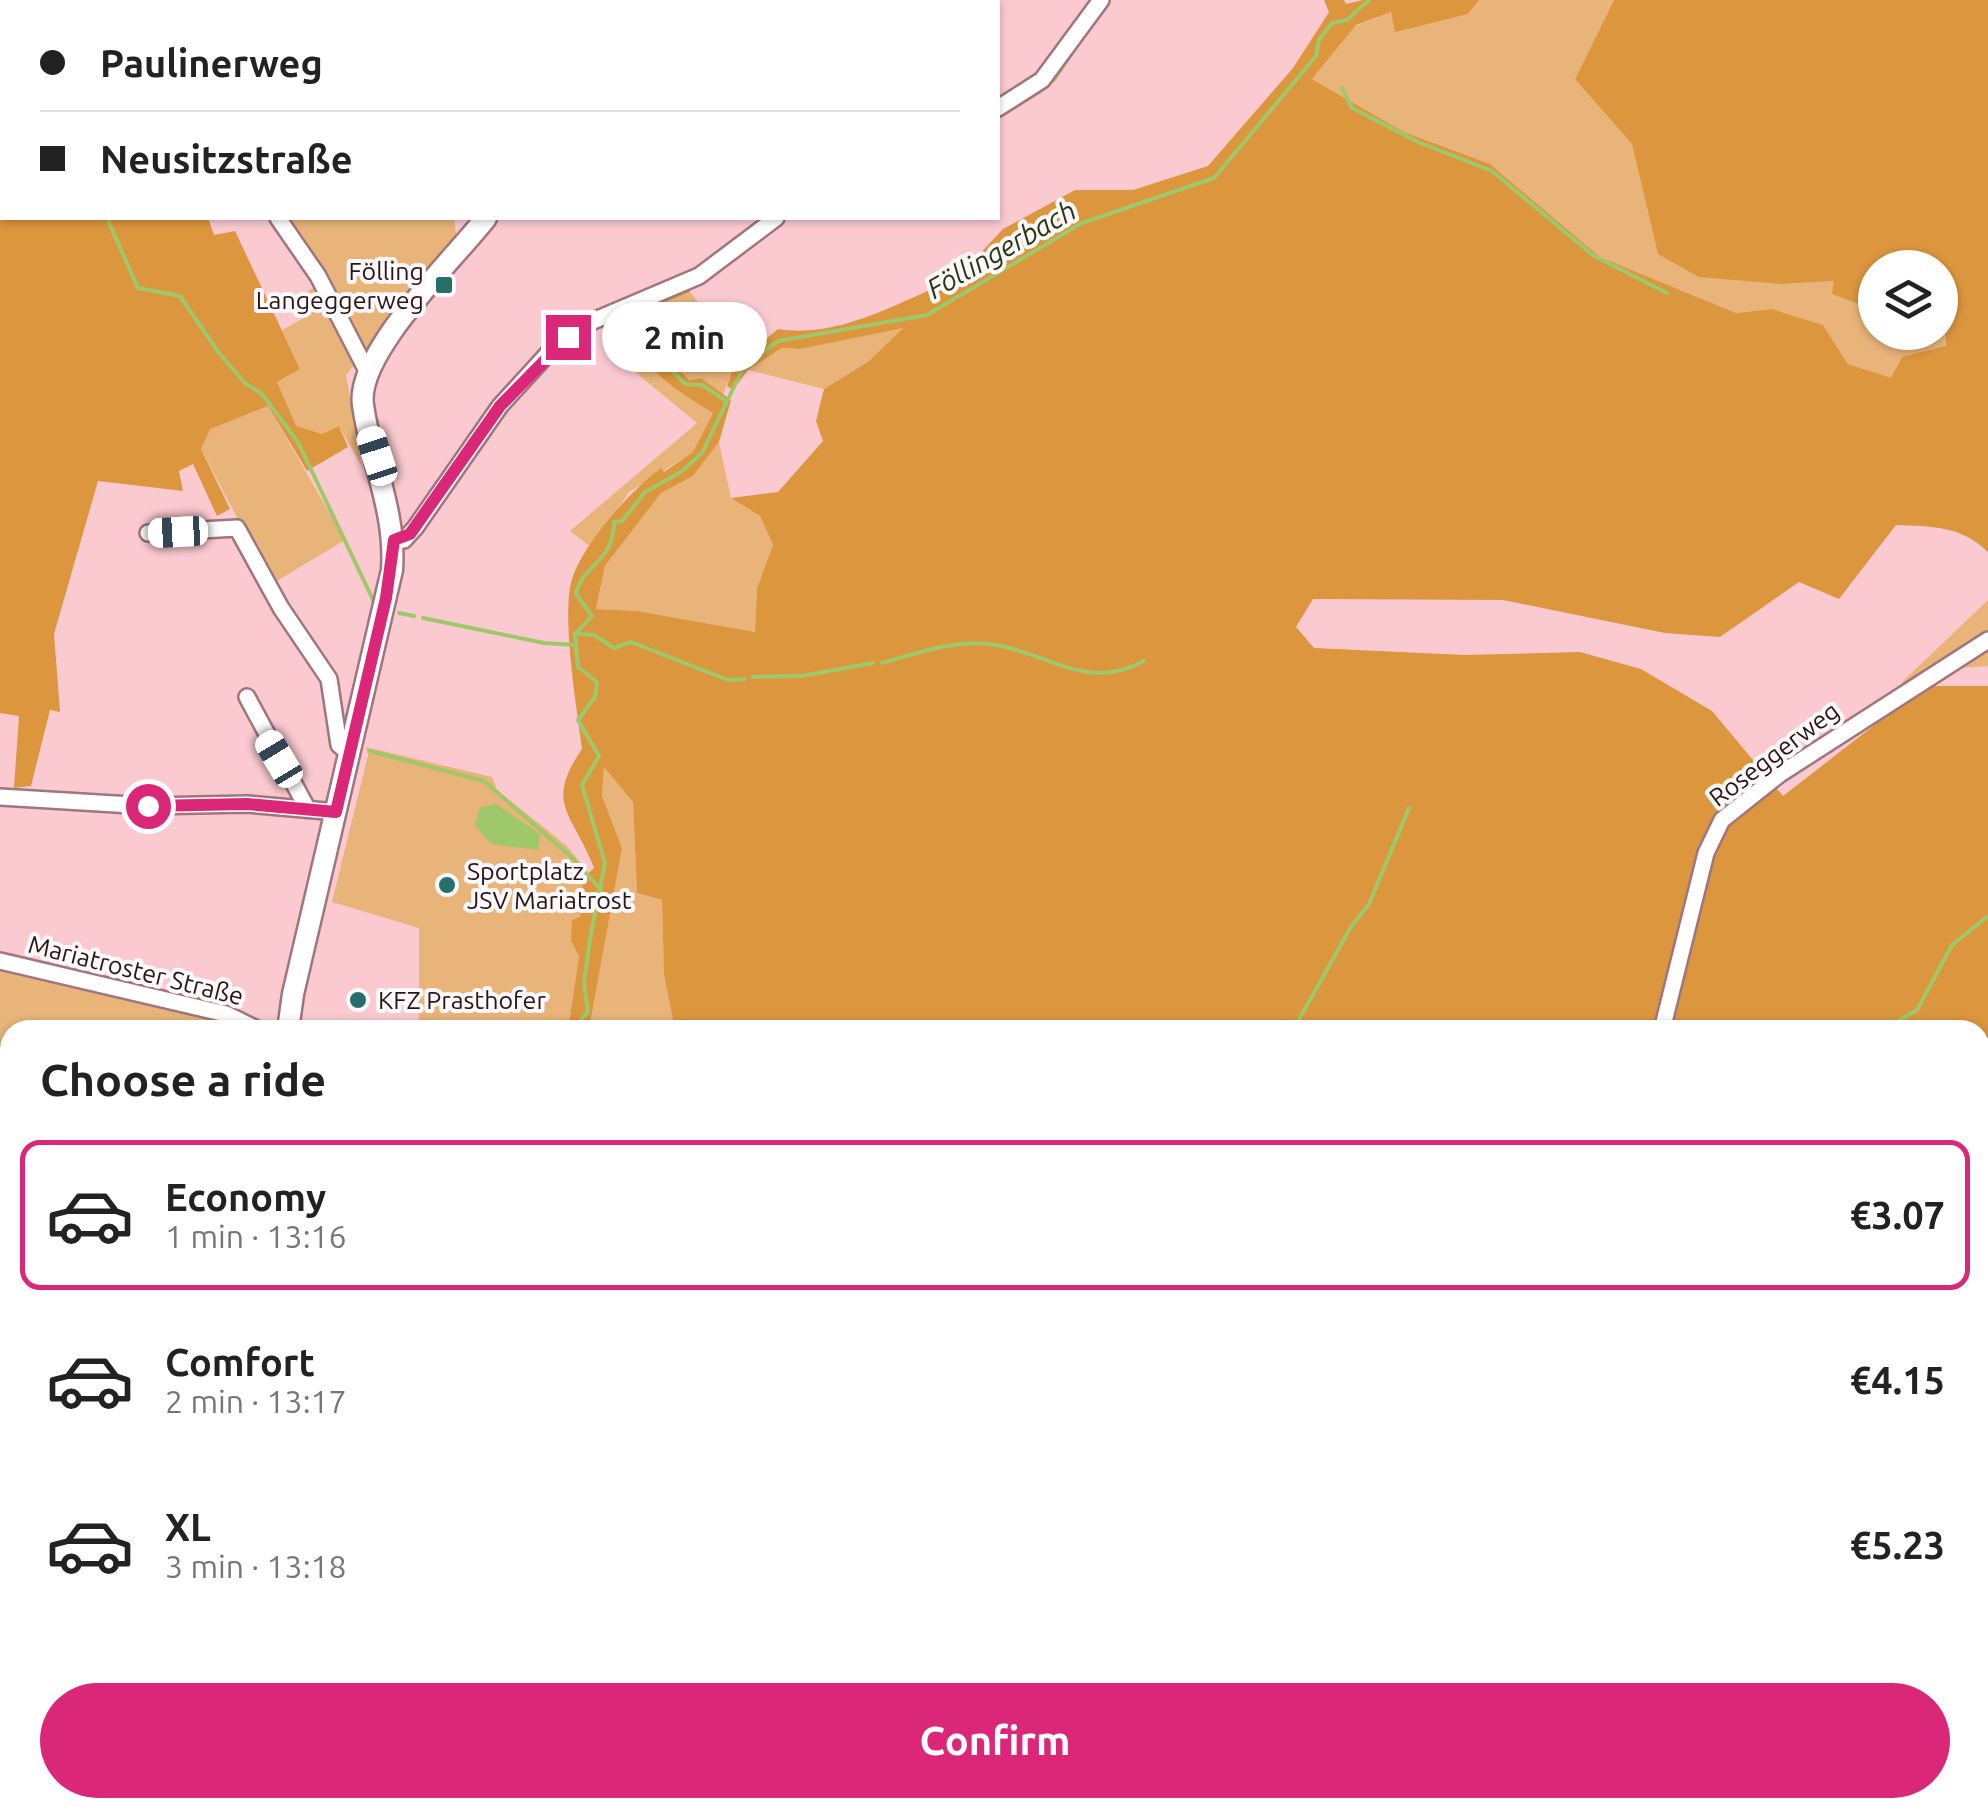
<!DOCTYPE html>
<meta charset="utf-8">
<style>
body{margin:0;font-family:Ubuntu,sans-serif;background:#f6f6f6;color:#222;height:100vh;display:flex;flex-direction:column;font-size:38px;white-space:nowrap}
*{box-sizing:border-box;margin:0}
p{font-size:32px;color:#767676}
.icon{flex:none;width:55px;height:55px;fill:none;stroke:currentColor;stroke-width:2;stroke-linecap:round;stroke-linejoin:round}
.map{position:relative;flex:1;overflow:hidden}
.drawer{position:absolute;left:0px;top:1020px;width:1990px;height:798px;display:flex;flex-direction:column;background:#fff;border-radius:30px 30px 0 0;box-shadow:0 2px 8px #0004}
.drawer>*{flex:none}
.hud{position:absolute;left:0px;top:0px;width:1000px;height:220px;box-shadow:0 2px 8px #0004;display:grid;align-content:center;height:220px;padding:0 40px;background:#fff}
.tools{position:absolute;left:1858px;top:250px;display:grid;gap:20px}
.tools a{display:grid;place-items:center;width:100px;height:100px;border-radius:50%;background:#fff;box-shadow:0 2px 8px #0004;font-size:50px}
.end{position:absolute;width:45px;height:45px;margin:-22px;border:12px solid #db2777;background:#fff;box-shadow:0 0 0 5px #fff}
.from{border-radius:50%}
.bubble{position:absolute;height:70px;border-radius:35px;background:#fff;box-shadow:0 2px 8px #0004;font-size:32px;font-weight:700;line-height:70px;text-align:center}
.car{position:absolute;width:30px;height:60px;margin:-30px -15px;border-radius:12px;box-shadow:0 0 8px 2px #0007;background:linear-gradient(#fff 24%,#345 0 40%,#fff 0 76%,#345 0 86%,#fff 0)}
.hud b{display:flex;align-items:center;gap:35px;height:95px;font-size:38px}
.hud b+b{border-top:2px solid #e0e0e0}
.hud i{width:25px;height:25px;background:#222}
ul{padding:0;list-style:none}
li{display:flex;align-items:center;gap:30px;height:150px;margin:0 20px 15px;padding:0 20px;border:5px solid transparent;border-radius:20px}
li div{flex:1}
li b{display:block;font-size:38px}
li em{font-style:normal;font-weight:700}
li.on{border-color:#db2777}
li>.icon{width:90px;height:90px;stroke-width:1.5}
h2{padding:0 40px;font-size:45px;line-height:120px}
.button{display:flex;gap:20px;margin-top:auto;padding:20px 40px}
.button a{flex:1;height:115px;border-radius:60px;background:#db2777;color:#fff;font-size:40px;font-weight:700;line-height:115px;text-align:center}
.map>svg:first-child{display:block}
.green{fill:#e9b47a}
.forest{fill:#dc963e}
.water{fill:#9ec869}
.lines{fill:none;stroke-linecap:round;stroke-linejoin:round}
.stream{stroke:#9ec869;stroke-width:4}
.minor-casing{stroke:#a1757c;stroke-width:20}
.major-casing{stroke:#a1757c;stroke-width:25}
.minor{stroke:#fff;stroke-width:15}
.major{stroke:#fff;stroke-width:20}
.route{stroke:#db2777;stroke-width:12}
.poi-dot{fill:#266f6a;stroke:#fdf8f9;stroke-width:4}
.labels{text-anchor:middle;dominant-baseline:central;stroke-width:8;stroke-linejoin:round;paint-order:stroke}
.poi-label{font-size:25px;fill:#271619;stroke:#fdf8f9;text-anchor:start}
.street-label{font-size:25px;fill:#271619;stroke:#fdf8f9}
.water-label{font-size:28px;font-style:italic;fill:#283811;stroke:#fdf8f9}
</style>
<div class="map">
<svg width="1988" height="1817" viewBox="0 0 1988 1817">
<rect width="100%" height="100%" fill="#fbcad1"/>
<g class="green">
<path d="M1479 0H1614L1575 79 1632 143 1658 254 1782 284 1835 281 1833 294 1875 310V332H1940V303L1946 347 1891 379 1848 364 1823 325 1772 309 1736 313 1600 257 1490 164 1404 132 1312 79 1355 26 1391 12 1395 31 1468 14Z"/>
<path d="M282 218H454L457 242 346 375 362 467 339 426 322 434 296 427 277 382 300 369 282 330 304 318 296 298 325 281Z"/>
<path d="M690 292 742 357 733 367 723 395 701 378 689 380 642 328 658 306Z"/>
<path d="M625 316C640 369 668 385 713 413L694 452 629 492 592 548 570 531 697 423 635 372 603 325Z"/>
<path d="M904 327 869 361 824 389 748 370 782 348 800 349Z"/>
<path d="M268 406 345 540 272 584 201 449 210 428Z"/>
<path d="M719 442 731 498 760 516 773 545 757 588 755 632 637 611 596 609 605 566 661 493 693 476Z"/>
<path d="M1988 600V666L1930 670 1905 686 1901 683Z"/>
<path d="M366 747 492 777 497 790 567 846 588 873 583 878 580 917 571 941 579 956 568 1030H419V928L332 902 368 755Z"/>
<path d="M604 766 633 802 637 893 662 900 664 975 675 1030H589L622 848 602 796Z"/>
<path d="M0 955 243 1014 267 1030H10V1352L0 1349Z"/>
<path d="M1980 1414 1988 1417V1670L1980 1657Z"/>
</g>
<g class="forest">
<path d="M0 0H82L2 2V218H208L214 235 235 231 300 369 277 382 296 426 322 434 339 426 348 447 307 471 268 406 210 429 201 449 230 509 217 516 193 464 179 471 183 491 98 481 54 634 60 712 50 710 31 786 14 788 19 716 0 713Z"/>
<path d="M1324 0H1344L1346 4 1363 0H1479L1468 14 1395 32 1391 12 1356 25 1312 79 1404 132 1490 164 1600 257 1736 313 1772 309 1823 325 1848 364 1891 378 1902 357 1946 346 1940 268H1875V310L1832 294 1834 281 1782 284 1699 277 1658 254 1632 144 1575 79 1614 0H1988V552C1962 526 1931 526 1896 525L1839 599 1799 582 1720 637 1665 633 1503 600 1313 599 1296 627 1314 648 1464 655 1580 652 1641 669 1712 711 1783 796 1881 720 1934 686H1988V1383L1980 1387 1987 1415 1980 1414V1030H675L664 975 662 900 637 893 633 802 604 767 602 796 622 848 589 1030H568L579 956 571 941 572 920 580 917 583 878 594 868C572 811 544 805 582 749 577 709 560 611 573 576 586 541 631 490 661 468L664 472 693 452 713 413C668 385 640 369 625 316L690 285V292L658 306 642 328 689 380 701 378 731 400 719 442 693 476 661 493 605 566 596 609 637 611 755 632 757 588 773 545 760 516 731 498 778 492 823 441 816 421 824 389 869 361 903 328 800 349 782 348 748 370 733 390 727 386 733 367 778 329C834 338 888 308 939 286L948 288 1003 229 1075 190H1133L1208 166 1293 68 1329 12Z"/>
<path d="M684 1808H1708L1709 1817H679Z"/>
</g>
<path class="water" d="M496 804 540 834 538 850 491 844 475 825 480 807Z"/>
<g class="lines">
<g class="stream">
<path d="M1053 81 1078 44"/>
<path d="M0 85 2 87"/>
<path d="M1342 88 1352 108 1418 142 1492 171 1594 256 1667 293"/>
<path d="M998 117 1039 92"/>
<path d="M107 218 138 288 180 296 219 353 245 383 262 394 298 442 375 604"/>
<path d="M722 268 754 243"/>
<path d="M652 306 687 289"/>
<path d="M645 310 636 341 653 363 663 361 685 384 702 385 726 401"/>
<path d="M399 613 414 616"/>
<path d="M423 618 544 643 575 645"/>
<path d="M575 634 594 635 614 648 631 642 728 680 745 679"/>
<path d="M882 663C917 653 959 638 996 645 1050 654 1088 692 1144 661"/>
<path d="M753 677 802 676 873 663"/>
<path d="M370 751 484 781 575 860"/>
<path d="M577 863 601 890"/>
<path d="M582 1030 581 1019 588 1012 584 983 590 939 605 863 582 785 599 756 578 720 595 697 597 682 578 667 575 634 592 616 576 594C583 563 614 563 614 522L622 521 645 492 681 472 702 453 744 366 778 341 927 315 1082 223 1214 178 1316 56 1319 40 1332 23 1347 20 1369 0"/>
<path d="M1293 1030 1351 927 1369 904 1409 808"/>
<path d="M1883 1030 1917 1010 1952 945 1988 916"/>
<path d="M689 1817 697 1808"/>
</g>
<defs>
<g id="minor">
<path d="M132 0 133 2"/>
<path d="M998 108 1042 80 1101 0"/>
<path d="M278 218 318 276 366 369"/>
<path d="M148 533 237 528 281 608 329 679 339 745 350 754"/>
<path d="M394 541 404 540 415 528 500 406 553 348 593 321 699 276 776 218"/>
<path d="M247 697 307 808"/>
<path d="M0 797 148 806 247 804 337 812"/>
<path d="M0 961 226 1014 259 1030"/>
<path d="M1662 1030 1706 853 1722 820 1780 774 1988 640"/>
<path d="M1980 1417 1988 1418"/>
<path d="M1980 1653 1988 1664"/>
<path d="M0 1809 4 1817"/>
<path d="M373 1817 381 1808"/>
<path d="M1411 1817 1420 1808"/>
</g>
<g id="major">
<path d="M684 2 686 0"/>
<path d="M288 1030 293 994 392 570C396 510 371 463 363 405 355 354 453 260 486 218"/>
<path d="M0 1588 10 1585"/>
</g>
</defs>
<use href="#minor" class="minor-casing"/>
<use href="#major" class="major-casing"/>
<use href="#minor" class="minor"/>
<use href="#major" class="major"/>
</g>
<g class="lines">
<path class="route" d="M148 806 247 804 336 812 386 598 394 540 410 534 500 406 568 337"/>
</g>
<g class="poi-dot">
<rect x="434" y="275" width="20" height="20" rx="5"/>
<circle cx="447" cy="885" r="10"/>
<circle cx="358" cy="1000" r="10"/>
</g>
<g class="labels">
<g class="poi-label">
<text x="424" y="271" text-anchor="end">Fölling<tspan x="424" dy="29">Langeggerweg</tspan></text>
<text x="467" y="871">Sportplatz<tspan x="467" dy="29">JSV Mariatrost</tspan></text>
<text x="378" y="1000">KFZ Prasthofer</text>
</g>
<g class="street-label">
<text transform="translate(1774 754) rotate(-37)">Roseggerweg</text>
<text transform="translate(136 970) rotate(14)">Mariatroster Straße</text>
</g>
<g class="water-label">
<text transform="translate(1001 249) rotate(-30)">Föllingerbach</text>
</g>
</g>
</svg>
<div class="tools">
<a><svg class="icon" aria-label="layers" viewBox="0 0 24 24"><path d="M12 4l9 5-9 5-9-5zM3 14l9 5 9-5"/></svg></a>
</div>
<i class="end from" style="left:148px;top:806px"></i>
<i class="end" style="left:568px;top:337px"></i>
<div class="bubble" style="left:602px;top:302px;width:165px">2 min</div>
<i class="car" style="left:377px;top:456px;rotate:342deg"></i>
<i class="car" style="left:178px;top:532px;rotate:267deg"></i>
<i class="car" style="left:279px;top:759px;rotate:329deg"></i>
<div class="hud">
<b><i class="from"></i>Paulinerweg</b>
<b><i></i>Neusitzstraße</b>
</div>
<section class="drawer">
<h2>Choose a ride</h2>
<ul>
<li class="on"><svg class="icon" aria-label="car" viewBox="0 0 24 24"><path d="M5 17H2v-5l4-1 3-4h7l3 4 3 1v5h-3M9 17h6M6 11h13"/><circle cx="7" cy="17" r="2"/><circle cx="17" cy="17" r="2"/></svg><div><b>Economy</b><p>1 min · 13:16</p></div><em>€3.07</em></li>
<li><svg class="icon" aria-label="car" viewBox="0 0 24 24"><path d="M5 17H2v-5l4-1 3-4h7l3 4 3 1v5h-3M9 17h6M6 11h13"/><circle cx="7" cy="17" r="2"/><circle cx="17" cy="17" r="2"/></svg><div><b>Comfort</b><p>2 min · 13:17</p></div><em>€4.15</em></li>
<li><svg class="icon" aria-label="car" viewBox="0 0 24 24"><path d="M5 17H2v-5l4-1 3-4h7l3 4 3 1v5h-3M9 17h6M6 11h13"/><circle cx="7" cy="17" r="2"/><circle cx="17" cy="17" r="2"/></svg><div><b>XL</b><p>3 min · 13:18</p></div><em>€5.23</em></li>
</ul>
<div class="button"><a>Confirm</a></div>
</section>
</div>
